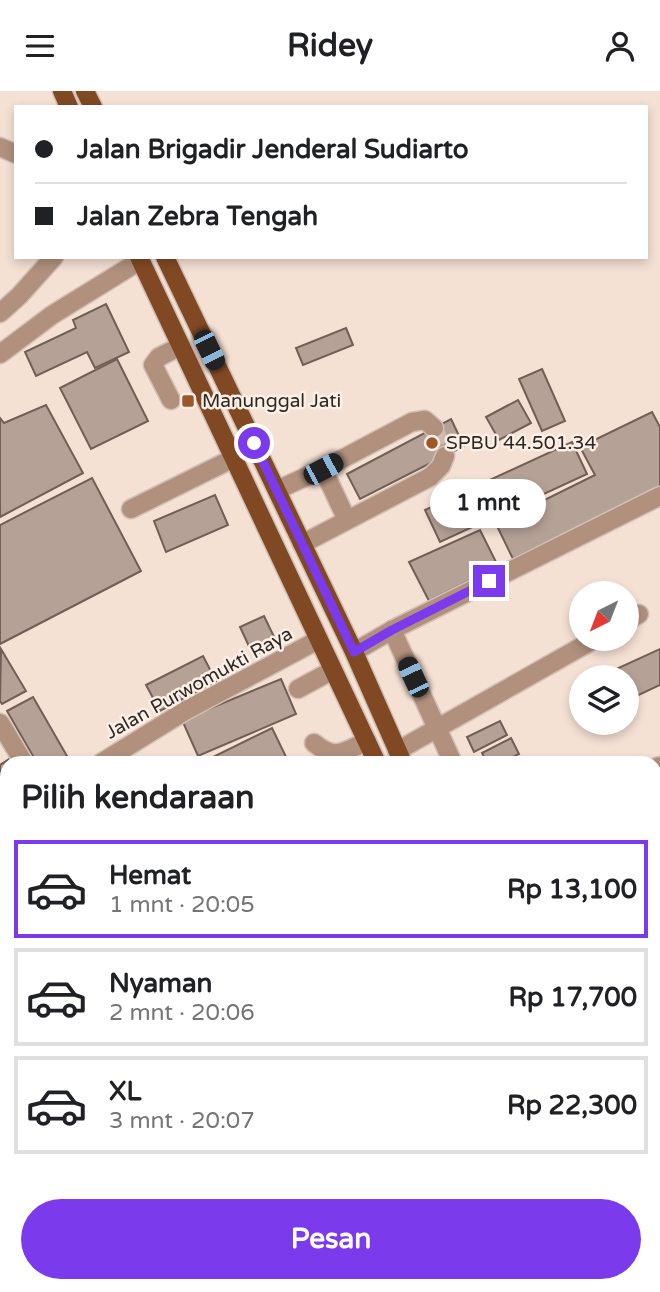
<!DOCTYPE html>
<html lang="id">
<meta charset="utf-8">
<style>
body{margin:0;font-family:"Varela Round",sans-serif;background:#f2f2f2;color:#202124;height:100vh;display:flex;flex-direction:column;font-size:26px;white-space:nowrap}
*{box-sizing:border-box;margin:0}
p{font-size:23px;color:#757577}
.icon{flex:none;width:38px;height:38px;fill:none;stroke:currentColor;stroke-width:2;stroke-linecap:round;stroke-linejoin:round}
.map{position:relative;flex:1;overflow:hidden}
.details{position:absolute;left:0px;top:665px;width:662px;height:537px;display:flex;flex-direction:column;background:#fff;border-radius:21px 21px 0 0;box-shadow:0 4px 10px #0003}
.details>*{flex:none}
.hud{position:absolute;left:14px;top:14px;width:634px;height:154px;border-radius:0px;box-shadow:0 4px 10px #0003;display:grid;align-content:center;height:154px;padding:0 21px;background:#fff}
.needle{width:46px;rotate:222deg}
.controls{position:absolute;left:569px;top:490px;display:grid;gap:14px}
.controls a{display:grid;place-items:center;width:70px;height:70px;border-radius:50%;background:#fff;box-shadow:0 4px 10px #0003;font-size:35px}
.end{position:absolute;width:32px;height:32px;margin:-16px;border:9px solid #7c3aed;background:#fff;box-shadow:0 0 0 4px #fff}
.from{border-radius:50%}
.bubble{position:absolute;height:49px;border-radius:24px;background:#fff;box-shadow:0 4px 10px #0003;font-size:23px;font-weight:800;line-height:49px;text-align:center}
.car{position:absolute;width:21px;height:42px;margin:-21px -10px;border-radius:9px;box-shadow:0 0 5px 2px #0007;background:linear-gradient(#222 24%,#8ab4d8 0 40%,#222 0 76%,#8ab4d8 0 86%,#222 0)}
.hud b{display:flex;align-items:center;gap:24px;height:66px;font-size:26px}
.hud b+b{border-top:2px solid #e0e0e0}
.hud i{width:18px;height:18px;background:#202124}
ul{padding:0;list-style:none}
li{display:flex;align-items:center;gap:21px;height:98px;margin:0 14px 10px;padding:0 7px;border:4px solid #e0e0e0;border-radius:0px}
li div{flex:1}
li b{display:block;font-size:26px}
li em{font-style:normal;font-weight:800}
li.active{border-color:#7c3aed}
li>.icon{width:63px;height:63px;stroke-width:1.5}
h2{padding:0 21px;font-size:32px;line-height:84px}
.primary-button{display:flex;gap:14px;margin-top:auto;padding:14px 21px}
.primary-button a{flex:1;height:80px;border-radius:42px;background:#7c3aed;color:#fff;font-size:28px;font-weight:800;line-height:80px;text-align:center}
header{display:flex;justify-content:space-between;align-items:center;height:91px;padding:0 21px;background:#fff;font-size:32px;font-weight:800}
.map>svg:first-child{display:block}
.building{fill:#b5a196;stroke:#715f55;stroke-width:2}
.lines{fill:none;stroke-linecap:round;stroke-linejoin:round}
.minor-tunnel{stroke:#cdbbb0;stroke-width:18;stroke-dasharray:18 9;stroke-linecap:butt}
.minor-casing{stroke:#d1bfb4;stroke-width:21}
.major-casing{stroke:#d1bfb4;stroke-width:21}
.minor{stroke:#b1907d;stroke-width:18}
.major{stroke:#804924;stroke-width:18}
.route{stroke:#7c3aed;stroke-width:9}
.poi-dot{fill:#9c582a;stroke:#fcefe8;stroke-width:2.5}
.labels{text-anchor:middle;dominant-baseline:central;stroke-width:5;stroke-linejoin:round;paint-order:stroke}
.poi-label{font-size:19px;fill:#2f2722;stroke:#fcefe8;text-anchor:start}
.street-label{font-size:19px;fill:#2f2722;stroke:#fcefe8}
</style>
<header><svg class="icon" aria-label="menu" viewBox="0 0 24 24"><path d="M4 6h16M4 12h16M4 18h16"/></svg>Ridey<svg class="icon" aria-label="person" viewBox="0 0 24 24"><circle cx="12" cy="8" r="4"/><path d="M4 21q1-7 8-7t8 7"/></svg></header>
<div class="map">
<svg width="660" height="1201" viewBox="0 0 660 1201">
<rect width="100%" height="100%" fill="#f5e0d4"/>
<g class="building">
<path d="M106 213 129 261 95 277 87 261 36 285 25 261 76 237 73 229Z"/>
<path d="M346 237 353 254 303 274 296 257Z"/>
<path d="M117 268 148 330 91 358 60 297Z"/>
<path d="M542 278 565 330 542 340 519 288Z"/>
<path d="M518 309 531 332 499 349 486 326Z"/>
<path d="M46 314 83 382 0 426V327L4 332Z"/>
<path d="M652 321 660 336V396L513 468 496 433 595 384 580 356Z"/>
<path d="M451 328 464 355 360 408 347 383Z"/>
<path d="M572 351 587 383 440 451 425 419Z"/>
<path d="M92 387 141 480 0 553V434Z"/>
<path d="M215 404 228 434 166 461 154 430Z"/>
<path d="M480 439 498 475 429 510 409 471Z"/>
<path d="M264 525 278 554 253 564 240 536Z"/>
<path d="M1 558 26 600 2 613 0 610Z"/>
<path d="M660 558V594L626 610V586H599Z"/>
<path d="M203 565 216 590 160 620 146 594Z"/>
<path d="M281 588 296 623 198 665 182 629Z"/>
<path d="M33 606 71 672H37L7 620Z"/>
<path d="M500 630 507 644 474 661 467 646Z"/>
<path d="M272 637 289 672H213L211 667Z"/>
<path d="M511 647 519 663 501 672H487L482 662Z"/>
<path d="M11 667 14 672H7V686L0 691V674Z"/>
<path d="M7 691V712L0 716V695Z"/>
<path d="M660 707V741L654 730V710Z"/>
<path d="M660 750V815L654 818V753Z"/>
<path d="M2 794 7 803V824L1 827 0 795Z"/>
<path d="M660 820V889L654 892V823Z"/>
<path d="M7 1016V1049L0 1053V1020Z"/>
<path d="M7 1060V1087L0 1091V1064Z"/>
<path d="M58 1195H97L100 1201H61Z"/>
<path d="M241 1195H339L328 1201H244Z"/>
<path d="M436 1195H494L497 1201H424Z"/>
</g>
<g class="lines">
<path class="minor-tunnel" d="M434 337 445 365"/>
<defs>
<g id="minor">
<path d="M0 56 16 63"/>
<path d="M0 222 19 205 54 166"/>
<path d="M0 263 52 224 141 169"/>
<path d="M171 309 153 274 159 266 181 255"/>
<path d="M323 378 347 429"/>
<path d="M277 399 323 378 412 331 425 329 434 337"/>
<path d="M131 418 234 367"/>
<path d="M302 453 430 386 441 375 445 365"/>
<path d="M626 530 639 523"/>
<path d="M392 539 453 672"/>
<path d="M354 561 392 539 660 405"/>
<path d="M298 598 333 579"/>
<path d="M0 632 24 672"/>
<path d="M314 652C336 670 343 661 367 650"/>
<path d="M397 660 595 548"/>
<path d="M101 672 185 620 318 549"/>
<path d="M654 677 660 675"/>
<path d="M0 736 7 731"/>
<path d="M0 843 7 855"/>
<path d="M0 928 7 924"/>
<path d="M654 1106 660 1118"/>
<path d="M654 1133 660 1131"/>
<path d="M0 1149 7 1162"/>
<path d="M25 1195 28 1201"/>
<path d="M200 1195 203 1201"/>
<path d="M563 1195 567 1201"/>
<path d="M405 1201 417 1195"/>
</g>
<g id="major">
<path d="M62 0 69 16"/>
<path d="M85 0 93 16"/>
<path d="M139 166 377 672"/>
<path d="M165 166 354 561 403 672"/>
<path d="M619 1195 621 1201"/>
<path d="M639 1195 642 1201"/>
</g>
</defs>
<use href="#minor" class="minor-casing"/>
<use href="#major" class="major-casing"/>
<use href="#minor" class="minor"/>
<use href="#major" class="major"/>
</g>
<g class="lines">
<path class="route" d="M254 352 354 561 392 539 489 490"/>
</g>
<g class="poi-dot">
<rect x="181" y="303" width="14" height="14" rx="3.5"/>
<circle cx="432" cy="352" r="7"/>
</g>
<g class="labels">
<g class="poi-label">
<text x="202" y="310">Manunggal Jati</text>
<text x="446" y="352">SPBU 44.501.34</text>
</g>
<g class="street-label">
<text transform="translate(199 592) rotate(-29)">Jalan Purwomukti Raya</text>
</g>
</g>
</svg>
<div class="controls">
<a><svg class="needle" viewBox="-14 -14 28 28"><path d="M0-13l5 13h-10z" fill="#e53935"/><path d="M0 13l5-13h-10z" fill="#757577"/></svg></a>
<a><svg class="icon" aria-label="layers" viewBox="0 0 24 24"><path d="M12 4l9 5-9 5-9-5zM3 14l9 5 9-5"/></svg></a>
</div>
<i class="end from" style="left:254px;top:352px"></i>
<i class="end" style="left:489px;top:490px"></i>
<div class="bubble" style="left:430px;top:388px;width:116px">1 mnt</div>
<i class="car" style="left:209px;top:259px;rotate:154deg"></i>
<i class="car" style="left:323px;top:378px;rotate:62deg"></i>
<i class="car" style="left:413px;top:586px;rotate:335deg"></i>
<div class="hud">
<b><i class="from"></i>Jalan Brigadir Jenderal Sudiarto</b>
<b><i></i>Jalan Zebra Tengah</b>
</div>
<section class="details">
<h2>Pilih kendaraan</h2>
<ul>
<li class="active"><svg class="icon" aria-label="car" viewBox="0 0 24 24"><path d="M5 17H2v-5l4-1 3-4h7l3 4 3 1v5h-3M9 17h6M6 11h13"/><circle cx="7" cy="17" r="2"/><circle cx="17" cy="17" r="2"/></svg><div><b>Hemat</b><p>1 mnt · 20:05</p></div><em>Rp 13,100</em></li>
<li><svg class="icon" aria-label="car" viewBox="0 0 24 24"><path d="M5 17H2v-5l4-1 3-4h7l3 4 3 1v5h-3M9 17h6M6 11h13"/><circle cx="7" cy="17" r="2"/><circle cx="17" cy="17" r="2"/></svg><div><b>Nyaman</b><p>2 mnt · 20:06</p></div><em>Rp 17,700</em></li>
<li><svg class="icon" aria-label="car" viewBox="0 0 24 24"><path d="M5 17H2v-5l4-1 3-4h7l3 4 3 1v5h-3M9 17h6M6 11h13"/><circle cx="7" cy="17" r="2"/><circle cx="17" cy="17" r="2"/></svg><div><b>XL</b><p>3 mnt · 20:07</p></div><em>Rp 22,300</em></li>
</ul>
<div class="primary-button"><a>Pesan</a></div>
</section>
</div>
